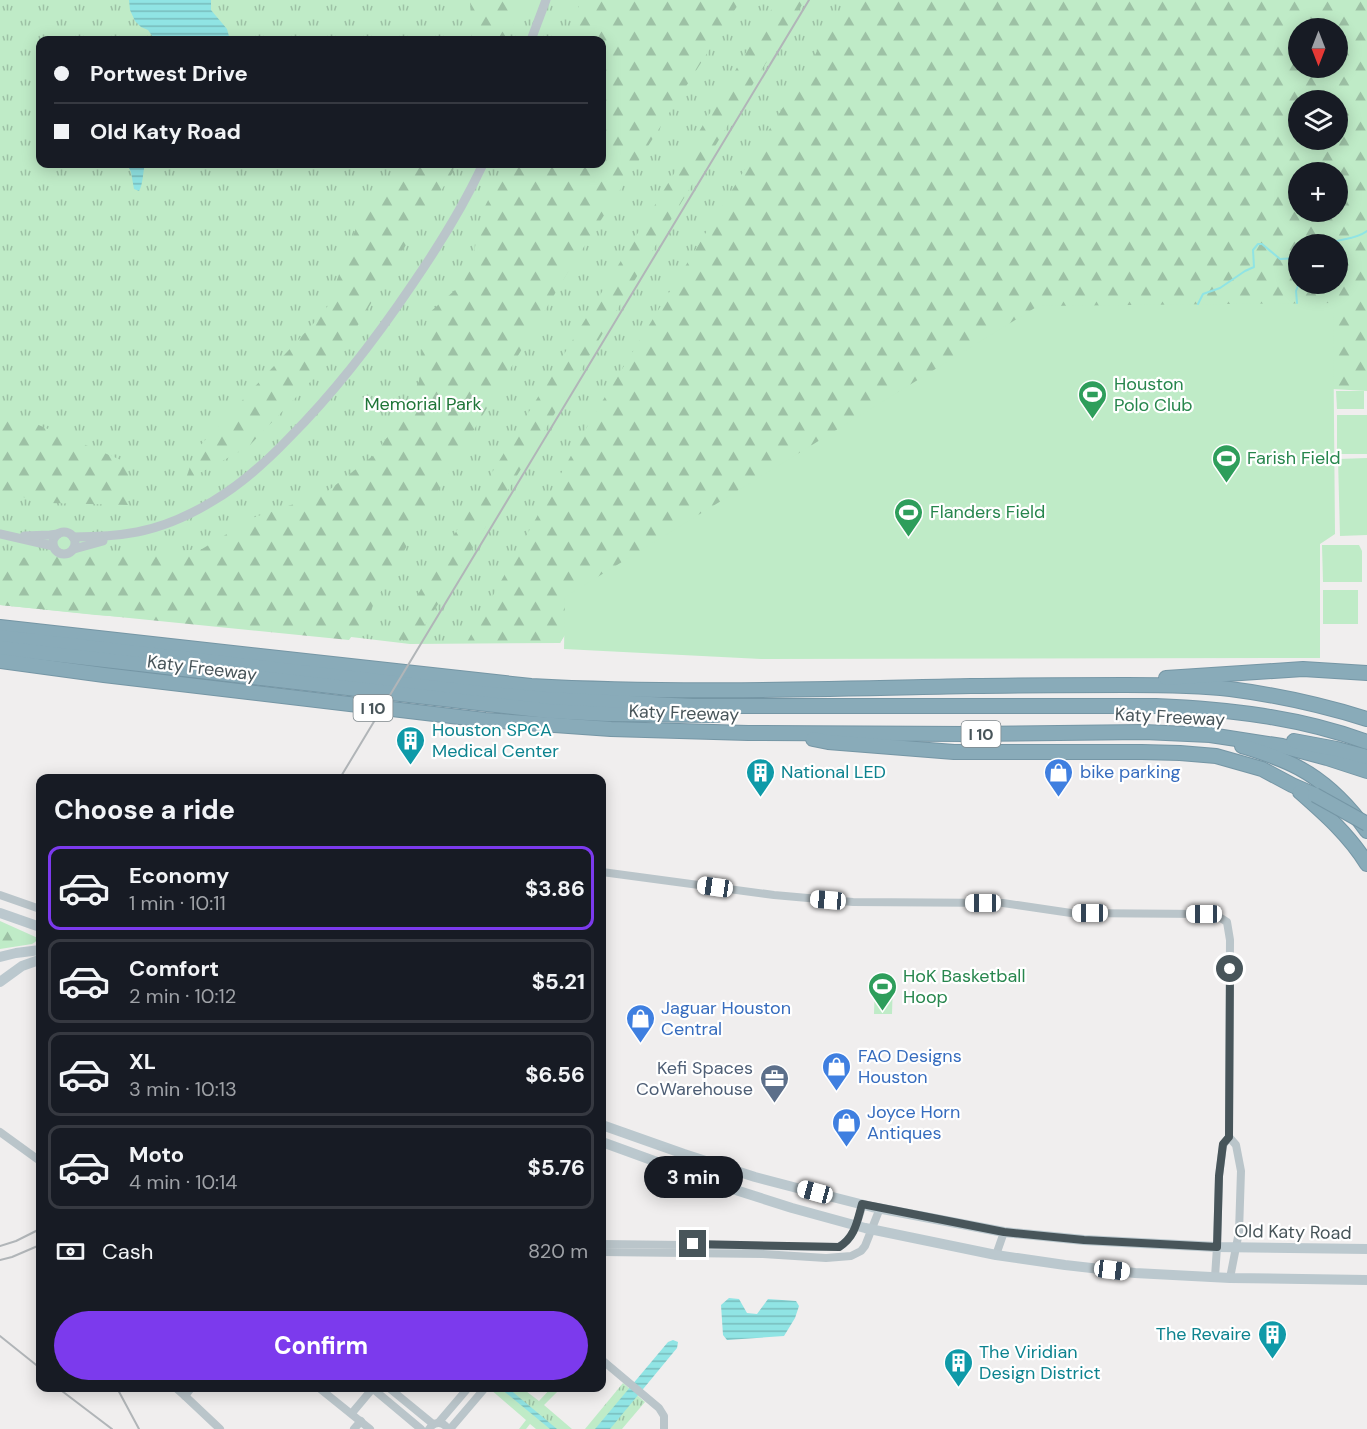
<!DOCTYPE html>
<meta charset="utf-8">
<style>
body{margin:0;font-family:"DM Sans",sans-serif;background:#242831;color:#f1f3f6;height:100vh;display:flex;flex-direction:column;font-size:22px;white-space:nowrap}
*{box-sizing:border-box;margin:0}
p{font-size:20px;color:#9ea1a6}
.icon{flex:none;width:33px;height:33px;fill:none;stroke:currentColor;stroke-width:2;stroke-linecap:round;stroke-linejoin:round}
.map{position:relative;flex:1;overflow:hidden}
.panel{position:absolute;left:36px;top:774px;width:570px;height:618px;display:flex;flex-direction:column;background:#171b24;border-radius:12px;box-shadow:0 3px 15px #0003}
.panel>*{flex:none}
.guide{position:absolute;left:36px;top:36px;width:570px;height:132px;border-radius:12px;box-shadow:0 3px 15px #0003;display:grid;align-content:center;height:132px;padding:0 18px;background:#171b24}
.needle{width:39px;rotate:180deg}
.tools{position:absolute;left:1288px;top:18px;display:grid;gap:12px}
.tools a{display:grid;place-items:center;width:60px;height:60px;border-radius:50%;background:#171b24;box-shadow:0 3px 15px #0003;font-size:30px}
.end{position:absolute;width:27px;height:27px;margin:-14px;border:8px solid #48555a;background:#fff;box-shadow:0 0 0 3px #fff}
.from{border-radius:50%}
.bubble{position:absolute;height:42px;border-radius:21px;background:#171b24;box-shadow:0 3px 15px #0003;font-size:20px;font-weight:700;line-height:42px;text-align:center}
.car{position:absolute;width:18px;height:36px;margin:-18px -9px;border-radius:8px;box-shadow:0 0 4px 2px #0007;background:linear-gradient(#fff 24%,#345 0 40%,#fff 0 76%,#345 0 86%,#fff 0)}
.guide b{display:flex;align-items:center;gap:21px;height:57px;font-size:22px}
.guide b+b{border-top:2px solid #363941}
.guide i{width:15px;height:15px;background:#f1f3f6}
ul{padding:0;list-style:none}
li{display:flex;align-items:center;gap:18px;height:84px;margin:0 12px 9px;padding:0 6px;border:3px solid #363941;border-radius:12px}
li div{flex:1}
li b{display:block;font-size:22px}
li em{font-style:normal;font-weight:700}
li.current{border-color:#7c3aed}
li>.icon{width:54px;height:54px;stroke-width:1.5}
h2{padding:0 18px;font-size:27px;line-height:72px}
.pay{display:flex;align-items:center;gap:15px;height:66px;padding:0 18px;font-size:22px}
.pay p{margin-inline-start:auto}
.cta{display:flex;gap:12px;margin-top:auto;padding:12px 18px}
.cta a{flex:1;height:69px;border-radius:36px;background:#7c3aed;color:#fff;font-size:24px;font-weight:700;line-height:69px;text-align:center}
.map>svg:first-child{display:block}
.grass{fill:url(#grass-tufts);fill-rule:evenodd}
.forest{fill:url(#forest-firs);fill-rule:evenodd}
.garden{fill:#bfebc7}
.water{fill:url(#water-rules)}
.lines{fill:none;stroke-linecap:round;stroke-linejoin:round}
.stream{stroke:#90e4e4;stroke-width:2}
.motorway-casing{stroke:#7596a5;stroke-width:16}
.minor{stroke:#bac5ca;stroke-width:8}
.tertiary{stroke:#bac5ca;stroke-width:9}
.secondary{stroke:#bbc8ce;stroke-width:10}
.motorway{stroke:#89abb9;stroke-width:14}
.rail{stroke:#b1b5b8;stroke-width:2}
.motorway-bridge-casing{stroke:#7596a5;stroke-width:16;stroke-linecap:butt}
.motorway-bridge{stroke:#89abb9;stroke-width:14}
.route{stroke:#48555a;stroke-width:8}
.labels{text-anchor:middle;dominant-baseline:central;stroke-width:4.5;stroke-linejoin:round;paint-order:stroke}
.shield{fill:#fff;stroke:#7f888c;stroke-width:1.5}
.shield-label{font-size:16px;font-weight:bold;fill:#48555a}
.leisure-label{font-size:18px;fill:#27864d;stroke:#fff;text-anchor:start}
.park-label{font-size:18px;fill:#1e7537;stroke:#fff}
.street-label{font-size:18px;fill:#48555a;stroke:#fff}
.culture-label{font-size:18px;fill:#0d838f;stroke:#fff;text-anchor:start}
.shop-label{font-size:18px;fill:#366cbe;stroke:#fff;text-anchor:start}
.service-label{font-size:18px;fill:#4e5e75;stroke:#fff;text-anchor:end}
</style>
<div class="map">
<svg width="1367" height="1429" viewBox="0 0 1367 1429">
<defs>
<pattern id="grass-tufts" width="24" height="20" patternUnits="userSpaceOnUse" patternTransform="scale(1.5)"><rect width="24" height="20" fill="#bfebc7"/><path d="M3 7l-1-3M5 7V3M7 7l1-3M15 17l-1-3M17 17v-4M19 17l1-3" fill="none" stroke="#9dc1a5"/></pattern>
<pattern id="forest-firs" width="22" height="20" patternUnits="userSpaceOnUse" patternTransform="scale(1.5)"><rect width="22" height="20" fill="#bfebc7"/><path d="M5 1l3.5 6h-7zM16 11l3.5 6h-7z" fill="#9dc1a5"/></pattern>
<pattern id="water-rules" width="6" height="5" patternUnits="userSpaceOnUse" patternTransform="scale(1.5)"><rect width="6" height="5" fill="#90e4e4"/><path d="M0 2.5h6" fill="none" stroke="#78bcbc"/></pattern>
</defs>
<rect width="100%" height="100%" fill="#f0eeee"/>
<g class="grass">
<path d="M0 0H1367V309L585 601 560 643 410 644 267 627 96 615 0 605ZM1299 28H1338V68H1299ZM40 40H602V164H40ZM1299 100H1338V140H1299ZM1299 172H1338V212H1299ZM1299 244H1338V284H1299Z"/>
<path d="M623 1383 645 1402 622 1429H585Z"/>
<path d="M490 1388H522L539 1401 551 1388H554L558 1391 544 1405 572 1429H536L530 1424 526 1429H519L526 1420 490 1389Z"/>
</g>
<g class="forest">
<path d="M470 0H523L508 40H472Z"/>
<path d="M580 0H741L566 275 453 465 368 614 349 640 0 605V558L128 555 202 549 255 517 324 494 374 455 402 417 419 381 423 337 429 313 463 283 472 262 482 212 497 183 514 164H602V40H579L578 10Z"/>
<path d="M777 0H805L735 113 537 443 419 635 409 641 397 639 395 632 678 167Z"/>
<path d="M847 0H1367V391L1314 388 585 601 560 643 467 642 592 418 812 60ZM1299 28H1338V68H1299ZM1299 100H1338V140H1299ZM1299 172H1338V212H1299ZM1299 244H1338V284H1299Z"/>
<path d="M421 164H454L453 172 404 248 351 337 302 391 248 447 185 481 196 450 326 310 360 217 378 194Z"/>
<path d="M15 415 128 463V505L50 503 0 492V423Z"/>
<path d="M0 921 40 939 32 944 0 949Z"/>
</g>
<g class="garden">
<path d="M1333 303 1335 534 1320 544V658L761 659 564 649 565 597 1038 306Z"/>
<path d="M1336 391H1364V409H1337Z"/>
<rect x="1337" y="415" width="30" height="39"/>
<path d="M1367 458V535L1340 536 1338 459Z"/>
<path d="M1322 545H1359L1362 551V582H1323Z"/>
<rect x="1323" y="590" width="35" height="34"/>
<path d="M875 981H893L892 1014H874Z"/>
</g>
<g class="water">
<path d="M129 0H211V10L227 29 230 40H155L148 30 141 27 135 21 130 10Z"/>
<path d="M127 164H145C143 171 143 185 139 191L134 189 131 172Z"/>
<path d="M729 1298 739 1299 747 1313 757 1314 768 1299 796 1301 799 1306 795 1318 784 1336 727 1340 723 1335 721 1305Z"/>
<path d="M673 1340 678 1342 677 1348 610 1429H595L668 1342Z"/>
<path d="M500 1388H508L557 1429H550Z"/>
</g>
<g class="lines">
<g class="stream">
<path d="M1328 244C1341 238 1355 240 1367 231"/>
<path d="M1296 259 1299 280"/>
<path d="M1297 303 1296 291 1299 283"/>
<path d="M1198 304 1203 294 1220 288 1245 271 1254 267 1253 250 1258 244H1262L1280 259 1299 258"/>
</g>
<defs>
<g id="motorway">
<path d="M0 627 531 686C677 694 825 689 971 686 1023 685 1074 685 1126 685 1160 685 1195 685 1230 689 1277 695 1322 705 1367 719"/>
<path d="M0 637 471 692 545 699 693 706H1156C1227 709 1299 717 1367 742"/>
<path d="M0 648 548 711 607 714 717 715"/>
<path d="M0 661 104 675 485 720 611 729 748 733 966 734 1144 732 1210 735 1282 746 1327 758 1367 771"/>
<path d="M1166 678 1303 669 1367 673"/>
<path d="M813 739 828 742 954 752H1142L1180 753 1216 756 1262 769 1292 785 1315 795"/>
<path d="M1294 741 1337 749 1367 757"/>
<path d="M1242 746C1261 752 1281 758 1299 768 1327 783 1349 806 1367 831"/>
<path d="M1300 792C1325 814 1349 835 1367 864"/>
</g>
</defs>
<use href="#motorway" class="motorway-casing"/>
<g class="minor">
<path d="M602 872 774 895 853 902 1003 903 1071 913 1204 914C1213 915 1219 916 1227 922L1230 940 1229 1134V1137L1223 1145 1219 1176 1217 1247 1215 1277"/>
<path d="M0 895 40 909"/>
<path d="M0 1132 40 1161"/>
<path d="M1229 1137 1236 1145 1241 1171 1239 1232 1230 1278"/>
<path d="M602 1244 839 1247C855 1237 857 1222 863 1204"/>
<path d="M602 1252 763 1254 826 1258 851 1256 861 1251 865 1246 880 1208"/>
<path d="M996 1255 1004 1232"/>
<path d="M602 1360 659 1408 664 1416V1429"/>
<path d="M176 1388 185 1396 191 1388"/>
<path d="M319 1388 370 1429"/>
<path d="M372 1388 421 1429"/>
<path d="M389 1388 433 1424"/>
<path d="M185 1396 220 1429"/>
<path d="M352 1413 373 1388"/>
<path d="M439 1422 468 1388"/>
<path d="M354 1429 361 1421"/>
<path d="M429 1429C434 1421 443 1421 448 1429"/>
<path d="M450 1429 485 1388"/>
</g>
<g class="tertiary">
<path d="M531 40 546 0"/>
<circle cx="64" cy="543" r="11"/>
<path d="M0 534 53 546"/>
<path d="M24 536 50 535 58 534"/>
<path d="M73 537C95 537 116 536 137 532 163 527 190 515 213 501 242 484 266 462 289 438 337 390 377 337 414 282 440 244 464 205 483 164"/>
<path d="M74 549 103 541"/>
</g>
<g class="secondary">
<path d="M0 913 40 927"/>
<path d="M0 957 16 953 40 950"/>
<path d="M0 982 22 966 39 960"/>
<path d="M602 1125 684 1154 755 1177 797 1188 872 1207 1004 1232 1084 1240 1217 1247 1367 1249"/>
<path d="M602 1142 723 1186 792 1208 865 1228 996 1255 1065 1265 1135 1273 1230 1278 1367 1280"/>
</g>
<use href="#motorway" class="motorway"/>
<g class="rail">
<path d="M340 778 809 0"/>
<path d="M0 1246 16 1241 40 1229"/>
<path d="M0 1260 12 1257 40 1245"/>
<path d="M0 1336 40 1368"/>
<path d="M58 1388 112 1429"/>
<path d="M117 1388 139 1429"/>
</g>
<defs>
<path id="motorway-bridge" d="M1315 795 1367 824"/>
</defs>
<use href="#motorway-bridge" class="motorway-bridge-casing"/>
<use href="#motorway-bridge" class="motorway-bridge"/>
</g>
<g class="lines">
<path class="route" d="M693 1244 839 1247C855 1237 857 1222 862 1204L1004 1232 1084 1240 1217 1247 1219 1176 1223 1144 1229 1137 1230 969"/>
</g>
<defs>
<symbol id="stadium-pin" viewBox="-11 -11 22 30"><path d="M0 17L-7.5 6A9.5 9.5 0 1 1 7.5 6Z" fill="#2e9e5b" stroke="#fff"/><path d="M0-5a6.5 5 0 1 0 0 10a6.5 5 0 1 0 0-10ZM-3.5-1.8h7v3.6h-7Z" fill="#fff"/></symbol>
<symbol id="building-pin" viewBox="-11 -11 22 30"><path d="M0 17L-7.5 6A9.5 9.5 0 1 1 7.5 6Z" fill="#0f9aa8" stroke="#fff"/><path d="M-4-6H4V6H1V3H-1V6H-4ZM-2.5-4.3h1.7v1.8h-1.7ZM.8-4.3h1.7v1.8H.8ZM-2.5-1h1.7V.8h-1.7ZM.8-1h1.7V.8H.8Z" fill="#fff"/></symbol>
<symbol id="shop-pin" viewBox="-11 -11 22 30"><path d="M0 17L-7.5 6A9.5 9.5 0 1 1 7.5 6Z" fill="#3f7fe0" stroke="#fff"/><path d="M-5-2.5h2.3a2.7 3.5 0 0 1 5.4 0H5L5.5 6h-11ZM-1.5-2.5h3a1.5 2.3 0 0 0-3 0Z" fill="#fff"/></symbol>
<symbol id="office-pin" viewBox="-11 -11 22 30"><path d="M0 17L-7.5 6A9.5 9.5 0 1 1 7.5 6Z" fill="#5c6f8a" stroke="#fff"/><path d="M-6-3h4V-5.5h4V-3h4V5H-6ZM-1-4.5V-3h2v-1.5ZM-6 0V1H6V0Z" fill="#fff"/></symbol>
</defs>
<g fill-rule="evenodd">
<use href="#stadium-pin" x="1076" y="378" width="33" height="45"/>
<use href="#stadium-pin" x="1210" y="442" width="33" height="45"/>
<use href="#stadium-pin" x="892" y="496" width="33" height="45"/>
<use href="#building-pin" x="394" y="724" width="33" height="45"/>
<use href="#building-pin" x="744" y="756" width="33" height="45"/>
<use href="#shop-pin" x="1042" y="756" width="33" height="45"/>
<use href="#stadium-pin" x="866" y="970" width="33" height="45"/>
<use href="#shop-pin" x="624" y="1002" width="33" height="45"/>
<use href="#shop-pin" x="820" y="1050" width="33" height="45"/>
<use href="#office-pin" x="758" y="1062" width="33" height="45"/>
<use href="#shop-pin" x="830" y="1106" width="33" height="45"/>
<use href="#building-pin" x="1256" y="1318" width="33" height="45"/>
<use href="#building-pin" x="942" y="1346" width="33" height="45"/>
</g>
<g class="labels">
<g class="shield">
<rect x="353.5" y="695" width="39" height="26" rx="4.5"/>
<rect x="961.5" y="721" width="39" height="26" rx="4.5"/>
</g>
<g class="shield-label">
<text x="373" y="708">I 10</text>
<text x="981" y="734">I 10</text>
</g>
<g class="leisure-label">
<text x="1114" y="384">Houston<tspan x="1114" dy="21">Polo Club</tspan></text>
<text x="1247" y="458">Farish Field</text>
<text x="930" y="512">Flanders Field</text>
<text x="903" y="976">HoK Basketball<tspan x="903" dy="21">Hoop</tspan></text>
</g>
<g class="park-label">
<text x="423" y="404">Memorial Park</text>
</g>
<g class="street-label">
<text transform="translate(202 668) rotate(7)">Katy Freeway</text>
<text transform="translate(684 713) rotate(2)">Katy Freeway</text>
<text transform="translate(1170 717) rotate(3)">Katy Freeway</text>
<text transform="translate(1293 1232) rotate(1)">Old Katy Road</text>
</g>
<g class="culture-label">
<text x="432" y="730">Houston SPCA<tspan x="432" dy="21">Medical Center</tspan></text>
<text x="781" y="772">National LED</text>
<text x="1251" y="1334" text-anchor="end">The Revaire</text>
<text x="979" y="1352">The Viridian<tspan x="979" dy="21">Design District</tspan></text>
</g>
<g class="shop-label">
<text x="1080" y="772">bike parking</text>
<text x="661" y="1008">Jaguar Houston<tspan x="661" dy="21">Central</tspan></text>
<text x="858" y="1056">FAO Designs<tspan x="858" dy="21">Houston</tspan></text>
<text x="867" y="1112">Joyce Horn<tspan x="867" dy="21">Antiques</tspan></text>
</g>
<g class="service-label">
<text x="753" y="1068">Kefi Spaces<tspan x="753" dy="21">CoWarehouse</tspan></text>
</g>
</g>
</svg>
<div class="tools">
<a><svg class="needle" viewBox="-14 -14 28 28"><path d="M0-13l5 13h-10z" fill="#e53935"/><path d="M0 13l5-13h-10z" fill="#9ea1a6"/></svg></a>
<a><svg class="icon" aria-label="layers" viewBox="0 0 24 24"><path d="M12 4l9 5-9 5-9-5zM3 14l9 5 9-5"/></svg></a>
<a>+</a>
<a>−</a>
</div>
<i class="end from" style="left:1230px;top:969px"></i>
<i class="end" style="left:693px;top:1244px"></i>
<div class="bubble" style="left:644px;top:1156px;width:99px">3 min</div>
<i class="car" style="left:715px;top:887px;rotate:278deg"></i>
<i class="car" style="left:828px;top:900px;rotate:275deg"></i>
<i class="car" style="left:983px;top:903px;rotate:270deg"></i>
<i class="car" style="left:1090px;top:913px;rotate:270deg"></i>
<i class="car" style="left:1204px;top:914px;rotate:270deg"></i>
<i class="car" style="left:815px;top:1192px;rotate:285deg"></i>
<i class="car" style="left:1112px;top:1270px;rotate:97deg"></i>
<div class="guide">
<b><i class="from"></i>Portwest Drive</b>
<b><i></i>Old Katy Road</b>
</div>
<section class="panel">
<h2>Choose a ride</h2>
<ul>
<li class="current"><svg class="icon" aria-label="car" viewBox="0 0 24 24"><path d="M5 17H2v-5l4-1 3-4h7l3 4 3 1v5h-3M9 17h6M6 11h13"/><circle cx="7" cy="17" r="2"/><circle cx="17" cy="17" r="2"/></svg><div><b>Economy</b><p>1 min · 10:11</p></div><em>$3.86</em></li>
<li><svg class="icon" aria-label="car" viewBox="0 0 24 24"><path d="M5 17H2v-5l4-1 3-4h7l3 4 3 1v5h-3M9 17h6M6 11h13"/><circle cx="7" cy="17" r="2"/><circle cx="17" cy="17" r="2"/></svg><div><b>Comfort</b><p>2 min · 10:12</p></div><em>$5.21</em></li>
<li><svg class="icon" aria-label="car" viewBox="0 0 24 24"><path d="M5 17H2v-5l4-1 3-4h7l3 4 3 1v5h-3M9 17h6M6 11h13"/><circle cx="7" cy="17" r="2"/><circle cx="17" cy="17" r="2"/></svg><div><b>XL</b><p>3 min · 10:13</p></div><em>$6.56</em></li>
<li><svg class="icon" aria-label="car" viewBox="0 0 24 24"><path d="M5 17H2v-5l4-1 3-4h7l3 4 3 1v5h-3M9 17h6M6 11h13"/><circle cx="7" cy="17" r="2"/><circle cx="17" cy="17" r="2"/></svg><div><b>Moto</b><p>4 min · 10:14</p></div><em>$5.76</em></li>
</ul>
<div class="pay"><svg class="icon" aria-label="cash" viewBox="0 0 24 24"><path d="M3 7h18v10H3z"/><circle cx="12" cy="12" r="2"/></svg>Cash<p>820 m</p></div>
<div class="cta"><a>Confirm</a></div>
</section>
</div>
